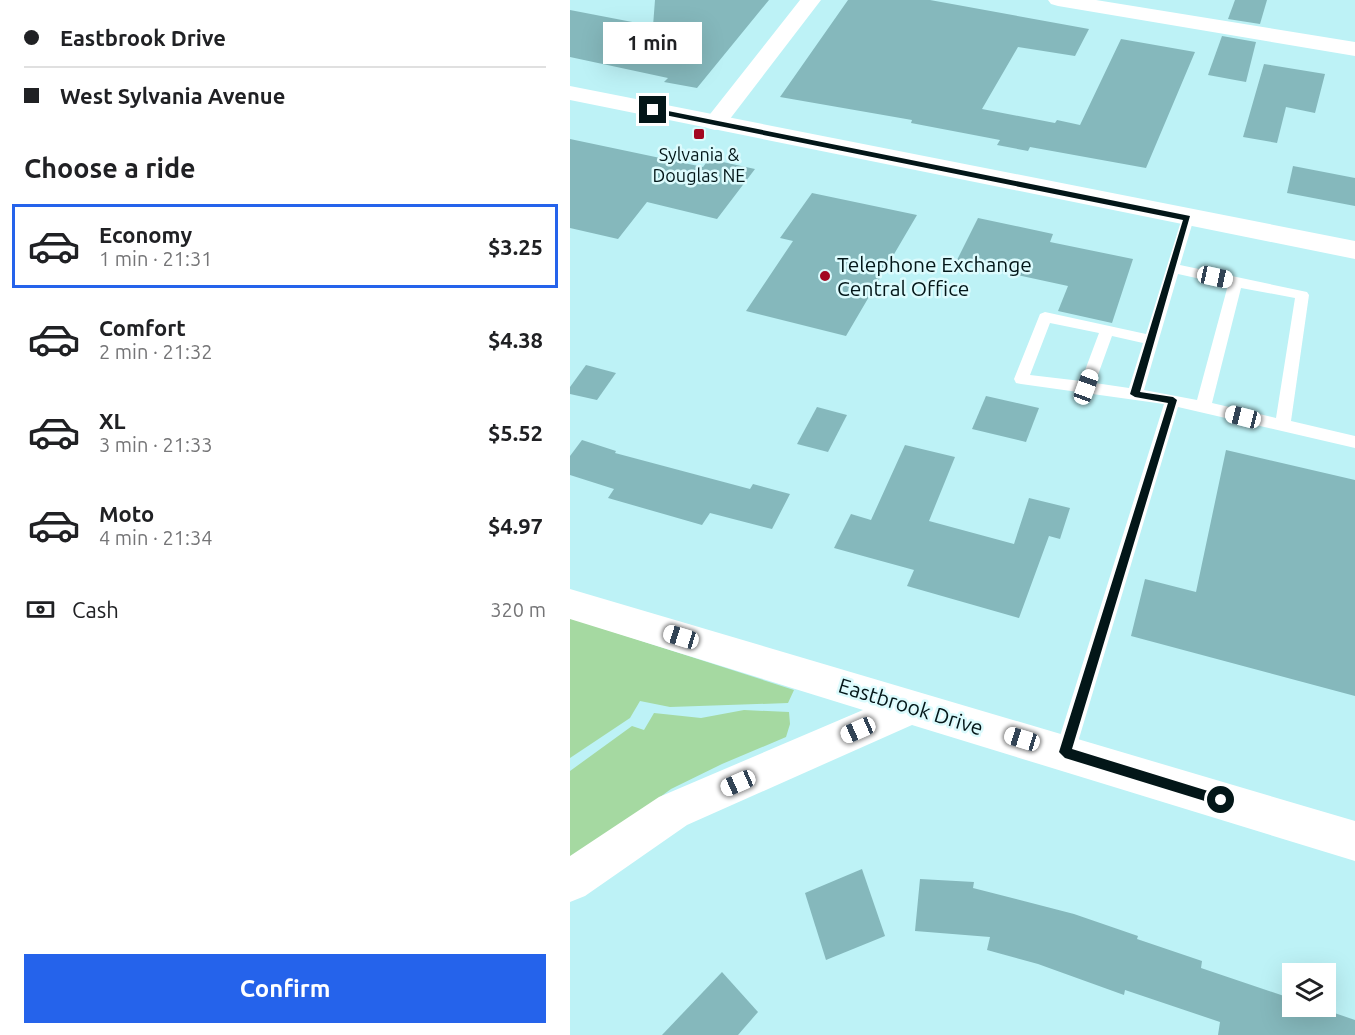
<!DOCTYPE html>
<meta charset="utf-8">
<style>
body{margin:0;font-family:Ubuntu,sans-serif;background:#f6f6f6;color:#202124;height:100vh;display:flex;flex-direction:column;font-size:22px;white-space:nowrap}
*{box-sizing:border-box;margin:0}
p{font-size:20px;color:#757577}
.icon{flex:none;width:33px;height:33px;fill:none;stroke:currentColor;stroke-width:2;stroke-linecap:round;stroke-linejoin:round}
.map{position:relative;flex:1;overflow:hidden}
.drawer{display:flex;flex-direction:column;background:#fff;width:570px}
.drawer>*{flex:none}
.guide{display:grid;align-content:center;height:132px;padding:0 24px;background:#fff}
.fabs{position:absolute;left:712px;top:963px;display:grid;gap:12px}
.fabs a{display:grid;place-items:center;width:54px;height:54px;border-radius:0px;background:#fff;box-shadow:0 6px 24px #0002;font-size:30px}
.end{position:absolute;width:27px;height:27px;margin:-14px;border:8px solid #031618;background:#fff;box-shadow:0 0 0 3px #fff}
.from{border-radius:50%}
.bubble{position:absolute;height:42px;border-radius:0px;background:#fff;box-shadow:0 6px 24px #0002;font-size:20px;font-weight:700;line-height:42px;text-align:center}
.car{position:absolute;width:18px;height:36px;margin:-18px -9px;border-radius:8px;box-shadow:0 0 4px 2px #0007;background:linear-gradient(#fff 24%,#345 0 40%,#fff 0 76%,#345 0 86%,#fff 0)}
.guide b{display:flex;align-items:center;gap:21px;height:57px;font-size:22px}
.guide b+b{border-top:2px solid #e0e0e0}
.guide i{width:15px;height:15px;background:#202124}
ul{padding:0;list-style:none}
li{display:flex;align-items:center;gap:18px;height:84px;margin:0 12px 9px;padding:0 12px;border:3px solid transparent;border-radius:0px}
li div{flex:1}
li b{display:block;font-size:22px}
li em{font-style:normal;font-weight:700}
li.selected{border-color:#2563eb}
li>.icon{width:54px;height:54px;stroke-width:1.5}
h2{padding:0 24px;font-size:27px;line-height:72px}
.pay{display:flex;align-items:center;gap:15px;height:66px;padding:0 24px;font-size:22px}
.pay p{margin-inline-start:auto}
.cta{display:flex;gap:12px;margin-top:auto;padding:12px 24px}
.cta a{flex:1;height:69px;border-radius:0px;background:#2563eb;color:#fff;font-size:24px;font-weight:700;line-height:69px;text-align:center}
main{display:flex;flex:1;min-height:0}
.map>svg:first-child{display:block}
.green{fill:#a5d9a1}
.building{fill:#85b8bc}
.lines{fill:none;stroke-linecap:round;stroke-linejoin:round}
.lane{fill:#fff;fill-rule:evenodd}
.street{fill:#fff;fill-rule:evenodd}
.secondary{fill:#fff;fill-rule:evenodd}
.route{fill:#031618}
.poi-dot{fill:#a30721;stroke:#dcfbfd;stroke-width:2}
.labels{text-anchor:middle;dominant-baseline:central;stroke-width:5;stroke-linejoin:round;paint-order:stroke}
.far-poi-label{font-size:18px;fill:#031618;stroke:#dcfbfd}
.poi-label{font-size:21px;fill:#031618;stroke:#dcfbfd;text-anchor:start}
.street-label{font-size:21px;fill:#031618;stroke:#dcfbfd}
</style>
<main>
<section class="drawer">
<div class="guide">
<b><i class="from"></i>Eastbrook Drive</b>
<b><i></i>West Sylvania Avenue</b>
</div>
<h2>Choose a ride</h2>
<ul>
<li class="selected"><svg class="icon" aria-label="car" viewBox="0 0 24 24"><path d="M5 17H2v-5l4-1 3-4h7l3 4 3 1v5h-3M9 17h6M6 11h13"/><circle cx="7" cy="17" r="2"/><circle cx="17" cy="17" r="2"/></svg><div><b>Economy</b><p>1 min · 21:31</p></div><em>$3.25</em></li>
<li><svg class="icon" aria-label="car" viewBox="0 0 24 24"><path d="M5 17H2v-5l4-1 3-4h7l3 4 3 1v5h-3M9 17h6M6 11h13"/><circle cx="7" cy="17" r="2"/><circle cx="17" cy="17" r="2"/></svg><div><b>Comfort</b><p>2 min · 21:32</p></div><em>$4.38</em></li>
<li><svg class="icon" aria-label="car" viewBox="0 0 24 24"><path d="M5 17H2v-5l4-1 3-4h7l3 4 3 1v5h-3M9 17h6M6 11h13"/><circle cx="7" cy="17" r="2"/><circle cx="17" cy="17" r="2"/></svg><div><b>XL</b><p>3 min · 21:33</p></div><em>$5.52</em></li>
<li><svg class="icon" aria-label="car" viewBox="0 0 24 24"><path d="M5 17H2v-5l4-1 3-4h7l3 4 3 1v5h-3M9 17h6M6 11h13"/><circle cx="7" cy="17" r="2"/><circle cx="17" cy="17" r="2"/></svg><div><b>Moto</b><p>4 min · 21:34</p></div><em>$4.97</em></li>
</ul>
<div class="pay"><svg class="icon" aria-label="cash" viewBox="0 0 24 24"><path d="M3 7h18v10H3z"/><circle cx="12" cy="12" r="2"/></svg>Cash<p>320 m</p></div>
<div class="cta"><a>Confirm</a></div>
</section>
<div class="map">
<svg width="785" height="1035" viewBox="0 0 785 1035">
<rect width="100%" height="100%" fill="#bdf2f6"/>
<g class="green">
<path d="M0 618 224 690 218 703 100 707 70 701 60 718 0 758Z"/>
<path d="M174 710 219 712 220 724 216 737 152 764 101 789 0 863V771L62 726 74 730 84 713 131 718Z"/>
</g>
<g class="building">
<path d="M85 0H199L127 88 94 82 98 78 0 57V10L83 26Z"/>
<path d="M278 0H360L519 29 505 56 448 47 412 109 485 123 487 120 510 125 551 39 625 52 576 168 460 147 458 151 427 145 430 140 341 123 342 120 210 97Z"/>
<path d="M665 0H697L690 24 658 19Z"/>
<path d="M652 36 686 42 676 82 638 75Z"/>
<path d="M694 64 755 74 745 113 716 107 707 143 673 137Z"/>
<path d="M0 139 133 167 139 159 185 169 147 219 77 202 48 239 0 228Z"/>
<path d="M723 166 785 178V206L717 193Z"/>
<path d="M242 193 347 215 276 336 176 311 223 241 210 238Z"/>
<path d="M408 218 483 234 480 242 563 259 542 323 488 311 498 286 386 262Z"/>
<path d="M16 365 46 373 27 400 0 394V387Z"/>
<path d="M416 396 469 408 456 442 402 429Z"/>
<path d="M247 407 277 415 258 452 227 444Z"/>
<path d="M12 440 46 451 45 453 180 489 183 484 220 494 202 529 140 513 132 525 38 498 44 489 0 475V456Z"/>
<path d="M335 445 385 457 359 521 444 544 459 498 500 508 490 539 479 536 449 618 337 586 344 570 264 548 281 514 301 520Z"/>
<path d="M656 450 785 480V696L561 636 575 579 626 592Z"/>
<path d="M292 869 315 936 256 960 235 893Z"/>
<path d="M350 879 404 882 403 888 504 914 568 936 567 939 632 961 631 968 723 999V1006H744L785 1020V1035H648L650 1022 555 990 554 995 468 964 417 950 420 937 345 931Z"/>
<path d="M152 972 188 1012 168 1035H92Z"/>
</g>
<g class="lines">
<path class="lane" d="M618 214 624 218 610 265 737 292 739 295 721 421 785 436V448L608 407 505 752 502 758 495 761 488 758 485 752 594 404 451 384 446 383 444 379 470 314 475 312 576 334 612 218ZM608 274 658 285 627 400 574 390ZM671 288 725 298 706 418 642 403ZM480 323 529 333 511 381 460 375ZM542 336 573 343 559 388 525 383Z"/>
<g class="street">
<path d="M230 0H251L153 128 145 130 137 128 133 123 137 118Z"/>
<path d="M478 0H526L785 42V56L488 6 481 4Z"/>
<path d="M0 589 785 821V861L342 725 117 825 15 896 0 902V856L89 797 293 710 0 619Z"/>
</g>
<path class="secondary" d="M0 86 785 241V259L0 100Z"/>
</g>
<path class="route" d="M83 108 620 216 570 392 603 397 607 400 502 749 651 795 655 796V804L651 806 495 758 489 752 598 403 565 397 560 394 613 220 80 112Z"/>
<g class="poi-dot">
<rect x="123" y="128" width="12" height="12" rx="3"/>
<circle cx="255" cy="276" r="6"/>
</g>
<g class="labels">
<g class="far-poi-label">
<text x="129" y="154">Sylvania &amp;<tspan x="129" dy="21">Douglas NE</tspan></text>
</g>
<g class="poi-label">
<text x="267" y="264">Telephone Exchange<tspan x="267" dy="24">Central Office</tspan></text>
</g>
<g class="street-label">
<text transform="translate(341 706) rotate(17)">Eastbrook Drive</text>
</g>
</g>
</svg>
<div class="fabs">
<a><svg class="icon" aria-label="layers" viewBox="0 0 24 24"><path d="M12 4l9 5-9 5-9-5zM3 14l9 5 9-5"/></svg></a>
</div>
<i class="end from" style="left:651px;top:800px"></i>
<i class="end" style="left:83px;top:110px"></i>
<div class="bubble" style="left:33px;top:22px;width:99px">1 min</div>
<i class="car" style="left:645px;top:277px;rotate:102deg"></i>
<i class="car" style="left:516px;top:387px;rotate:20deg"></i>
<i class="car" style="left:673px;top:417px;rotate:284deg"></i>
<i class="car" style="left:111px;top:637px;rotate:287deg"></i>
<i class="car" style="left:288px;top:730px;rotate:246deg"></i>
<i class="car" style="left:452px;top:739px;rotate:287deg"></i>
<i class="car" style="left:168px;top:783px;rotate:246deg"></i>
</div>
</main>
